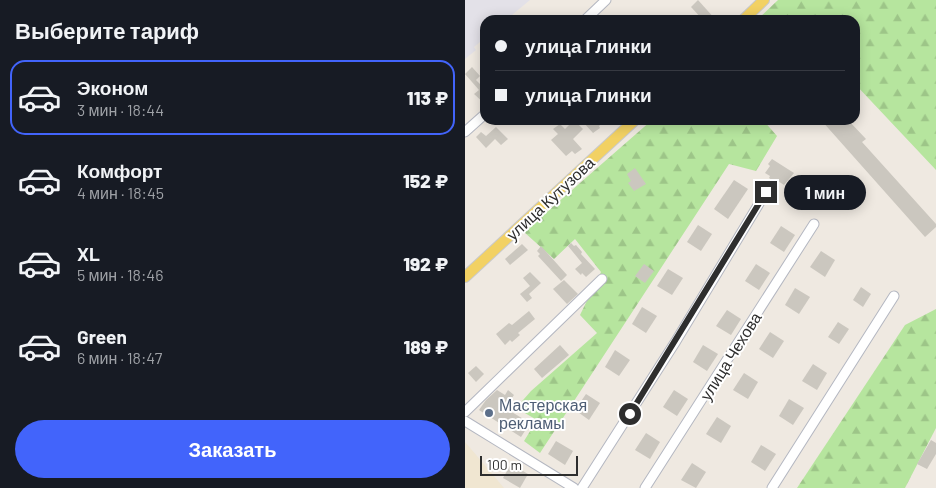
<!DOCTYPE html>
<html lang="ru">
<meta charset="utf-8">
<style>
body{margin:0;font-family:Barlow,sans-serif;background:#242831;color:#f1f3f6;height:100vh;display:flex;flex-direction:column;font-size:19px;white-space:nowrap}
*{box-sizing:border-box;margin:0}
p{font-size:16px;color:#9ea1a6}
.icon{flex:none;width:28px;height:28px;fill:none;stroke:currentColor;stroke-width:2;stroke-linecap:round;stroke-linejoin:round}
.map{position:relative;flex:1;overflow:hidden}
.drawer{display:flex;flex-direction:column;background:#171b24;width:465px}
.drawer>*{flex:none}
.guide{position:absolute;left:15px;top:15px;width:380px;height:110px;border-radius:15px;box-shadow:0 2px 12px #0003;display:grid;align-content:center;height:110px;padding:0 15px;background:#171b24}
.scale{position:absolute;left:15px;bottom:12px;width:98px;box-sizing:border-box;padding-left:5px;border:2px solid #2e2e2e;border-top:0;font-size:14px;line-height:18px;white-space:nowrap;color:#2e2e2e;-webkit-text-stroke:4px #fff;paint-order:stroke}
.end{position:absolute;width:22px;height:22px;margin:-11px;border:6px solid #2e2e2e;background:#fff;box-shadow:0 0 0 2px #fff}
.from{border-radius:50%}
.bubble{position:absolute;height:35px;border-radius:18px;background:#171b24;box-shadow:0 2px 12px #0003;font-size:16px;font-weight:800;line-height:35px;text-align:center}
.guide b{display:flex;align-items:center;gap:18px;height:48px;font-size:19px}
.guide b+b{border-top:1px solid #363941}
.guide i{width:12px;height:12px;background:#f1f3f6}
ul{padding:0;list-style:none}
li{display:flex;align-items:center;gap:15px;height:75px;margin:0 10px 8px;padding:0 5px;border:2px solid transparent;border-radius:15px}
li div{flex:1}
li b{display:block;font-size:19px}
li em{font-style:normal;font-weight:800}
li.active{border-color:#4264fb}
li>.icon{width:45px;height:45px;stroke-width:1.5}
h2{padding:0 15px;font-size:22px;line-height:60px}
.cta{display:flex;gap:10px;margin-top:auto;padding:10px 15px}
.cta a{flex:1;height:58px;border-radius:30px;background:#4264fb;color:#fff;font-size:20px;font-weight:800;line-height:58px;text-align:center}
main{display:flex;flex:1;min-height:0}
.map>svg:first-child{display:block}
.industrial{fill:#e3e1e8}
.education{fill:#f0e6d1}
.forest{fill:url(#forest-firs)}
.building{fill:#cbc7bf}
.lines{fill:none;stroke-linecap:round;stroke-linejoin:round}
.minor-casing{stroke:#b4b7c1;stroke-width:11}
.major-casing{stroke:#c9c9c9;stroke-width:12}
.minor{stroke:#fff;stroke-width:9}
.major{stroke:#f2d163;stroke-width:10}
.route{stroke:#2e2e2e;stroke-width:6}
.service-dot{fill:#5c6f8a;stroke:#fff;stroke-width:2}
.labels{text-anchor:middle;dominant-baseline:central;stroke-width:4;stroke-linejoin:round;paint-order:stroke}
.street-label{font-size:16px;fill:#2e2e2e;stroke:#fff}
.service-label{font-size:16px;fill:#4e5e75;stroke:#fff;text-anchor:start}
</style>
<main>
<section class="drawer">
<h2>Выберите тариф</h2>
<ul>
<li class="active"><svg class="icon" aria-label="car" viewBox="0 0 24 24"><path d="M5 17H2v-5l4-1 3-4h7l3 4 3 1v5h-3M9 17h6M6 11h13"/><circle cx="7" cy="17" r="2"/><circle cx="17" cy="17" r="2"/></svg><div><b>Эконом</b><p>3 мин · 18:44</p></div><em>113 ₽</em></li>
<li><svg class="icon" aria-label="car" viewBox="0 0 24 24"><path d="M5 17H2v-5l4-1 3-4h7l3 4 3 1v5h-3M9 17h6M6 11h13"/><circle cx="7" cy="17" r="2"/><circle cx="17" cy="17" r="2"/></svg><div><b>Комфорт</b><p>4 мин · 18:45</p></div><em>152 ₽</em></li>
<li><svg class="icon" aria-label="car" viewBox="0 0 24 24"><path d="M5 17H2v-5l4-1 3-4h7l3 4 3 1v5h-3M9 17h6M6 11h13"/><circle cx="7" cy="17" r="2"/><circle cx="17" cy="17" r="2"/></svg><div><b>XL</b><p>5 мин · 18:46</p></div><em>192 ₽</em></li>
<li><svg class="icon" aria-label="car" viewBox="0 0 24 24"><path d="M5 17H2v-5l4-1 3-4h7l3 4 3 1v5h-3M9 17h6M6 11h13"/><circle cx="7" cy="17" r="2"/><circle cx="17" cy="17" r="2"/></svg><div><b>Green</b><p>6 мин · 18:47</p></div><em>189 ₽</em></li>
</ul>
<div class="cta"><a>Заказать</a></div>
</section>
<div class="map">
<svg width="471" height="488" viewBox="0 0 471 488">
<defs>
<pattern id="forest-firs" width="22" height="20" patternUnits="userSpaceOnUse" patternTransform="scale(1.25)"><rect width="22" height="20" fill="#b6e59e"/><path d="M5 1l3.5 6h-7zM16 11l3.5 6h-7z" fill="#9dc588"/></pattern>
</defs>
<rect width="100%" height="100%" fill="#efe9e1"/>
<path class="industrial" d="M0 0H65L41 20H20V38L9 47 11 50 0 59Z"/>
<path class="education" d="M0 442 12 456 39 488H0Z"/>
<g class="forest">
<path d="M313 0H471V170L390 84V20H292Z"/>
<path d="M187 120H298L312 136 291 171 264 164 75 453 59 441 72 420 51 408 66 391 132 333 115 315 136 272 110 239 89 259 59 232Z"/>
<path d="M471 309V428L440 488H332L440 325Z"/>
</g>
<g class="building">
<path d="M233 0 251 20H238L226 7Z"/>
<path d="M7 67 15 76 11 80 20 89V104L9 94 14 90 0 74Z"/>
<path d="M109 120 118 129 108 139 117 149 110 154 107 151 101 156 86 140 93 134 88 129 95 124 100 129Z"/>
<path d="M121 120H141L134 126 135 128 128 133 118 122Z"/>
<path d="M356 120H383L401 139 397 142 471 224V227L460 237Z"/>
<path d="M31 127 43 139 36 145 30 139 21 148 11 137 16 132 21 136Z"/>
<path d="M307 159 329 173 319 185 313 181 311 183 304 178 305 176 300 173 305 166 303 164Z"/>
<path d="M170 168 181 184 169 191 163 183 166 181 162 174Z"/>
<path d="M269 180 283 189 263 219 249 209Z"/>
<path d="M233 225 247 234 236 251 222 242Z"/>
<path d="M316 226 330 235 319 252 305 243Z"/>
<path d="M106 243 109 246 111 245 117 252 116 254 130 269 121 277 117 273 116 275 110 269 117 263 103 246Z"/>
<path d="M57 244 63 250 45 265 40 259Z"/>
<path d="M76 246 102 275 96 281 73 256 75 254 72 251Z"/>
<path d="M356 251 370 260 360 277 345 267Z"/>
<path d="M179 264 189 271 180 283 170 276Z"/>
<path d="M291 264 305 273 294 290 280 281Z"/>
<path d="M203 269 218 278 207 295 192 286Z"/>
<path d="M65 272 76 283 64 294 67 298 62 302 55 294 65 286 58 278Z"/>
<path d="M99 280 113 294 102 304 88 289Z"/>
<path d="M396 287 406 294 398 307 388 300Z"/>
<path d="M330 288 345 297 334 314 320 305Z"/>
<path d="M177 307 192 316 181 333 167 324Z"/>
<path d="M262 310 276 319 266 335 251 326Z"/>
<path d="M64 311 70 319 53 333 55 335 47 342 45 340 40 345 31 334 44 323 47 325Z"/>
<path d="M373 322 384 329 374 344 363 337Z"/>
<path d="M305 332 319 341 308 358 294 349Z"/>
<path d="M95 345 104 355 77 378 69 369Z"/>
<path d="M238 345 253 354 242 371 228 362Z"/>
<path d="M150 350 165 360 154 376 140 367Z"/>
<path d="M348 364 362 373 352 390 337 381Z"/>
<path d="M11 366 19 374 11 382 3 373Z"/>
<path d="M279 373 293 382 283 399 268 390Z"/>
<path d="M32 390 40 395 43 390 49 395 40 408 65 423 56 437 14 410 21 400Z"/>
<path d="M209 390 223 399 212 416 198 407Z"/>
<path d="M121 394 135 403 124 420 110 410Z"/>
<path d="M324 399 339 408 328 425 314 416Z"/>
<path d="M252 417 266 426 256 443 241 434Z"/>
<path d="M181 433 195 442 185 459 170 450Z"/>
<path d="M466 440 471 443V454L462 469 452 464Z"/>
<path d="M91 441 108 451 100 465 83 454Z"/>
<path d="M296 445 311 454 300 471 286 462Z"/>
<path d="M227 463 241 472 231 488 216 480Z"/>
<path d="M46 464 63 474 55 488 38 478Z"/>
</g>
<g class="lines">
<defs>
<g id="minor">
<path d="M120 20 141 0"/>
<path d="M0 132 20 114"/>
<path d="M0 412 137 279"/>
<path d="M0 421 109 488"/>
<path d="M117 488 211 341 301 192"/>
<path d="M180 488 349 224"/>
<path d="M307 488 429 296"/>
</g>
<g id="major">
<path d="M278 20 299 0"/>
<path d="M0 277 170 120"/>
</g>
</defs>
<use href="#minor" class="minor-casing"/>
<use href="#major" class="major-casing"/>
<use href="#minor" class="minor"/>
<use href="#major" class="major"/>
</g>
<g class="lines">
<path class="route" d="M165 414 301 192"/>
</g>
<circle class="service-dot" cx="24" cy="413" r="5"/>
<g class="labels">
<g class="street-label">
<text transform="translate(85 198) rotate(-43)">улица Кутузова</text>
<text transform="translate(265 356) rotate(-58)">улица Чехова</text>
</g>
<g class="service-label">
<text x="34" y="404">Мастерская<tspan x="34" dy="18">рекламы</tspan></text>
</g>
</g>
</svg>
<div class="scale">100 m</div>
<i class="end from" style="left:165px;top:414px"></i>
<i class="end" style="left:301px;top:192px"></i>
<div class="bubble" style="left:319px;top:175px;width:82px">1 мин</div>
<div class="guide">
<b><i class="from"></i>улица Глинки</b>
<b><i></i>улица Глинки</b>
</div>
</div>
</main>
